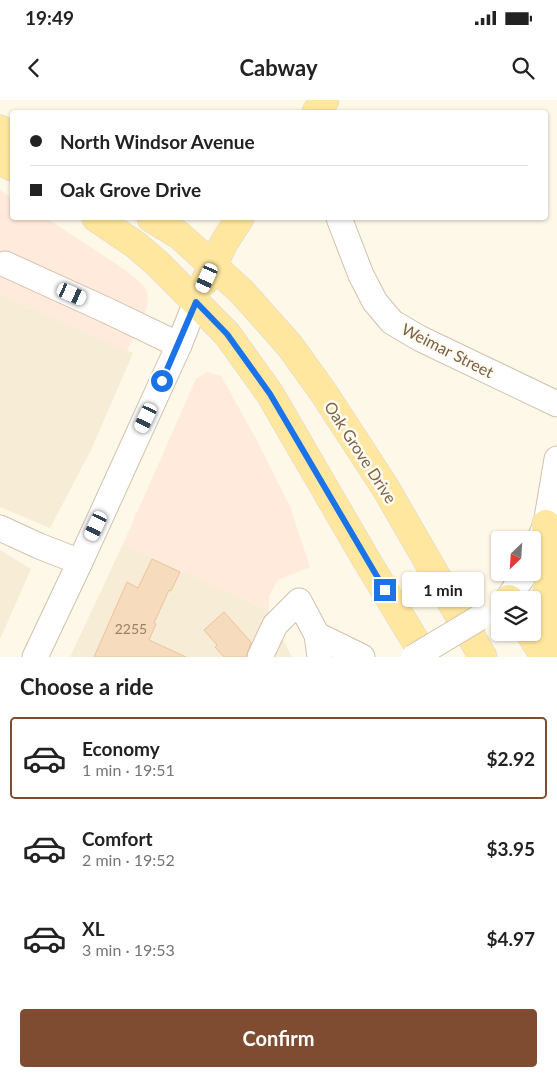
<!DOCTYPE html>
<meta charset="utf-8">
<style>
body{margin:0;font-family:Lato,sans-serif;background:#f2f2f2;color:#222;height:100vh;display:flex;flex-direction:column;font-size:19px;white-space:nowrap}
*{box-sizing:border-box;margin:0}
p{font-size:16px;color:#767676}
.icon{flex:none;width:28px;height:28px;fill:none;stroke:currentColor;stroke-width:2;stroke-linecap:round;stroke-linejoin:round}
.map{position:relative;height:557px;overflow:hidden}
.drawer{display:flex;flex-direction:column;background:#fff;flex:1}
.drawer>*{flex:none}
.top-card{position:absolute;left:10px;top:10px;width:538px;height:110px;border-radius:5px;box-shadow:0 1px 4px #0004;display:grid;align-content:center;height:110px;padding:0 20px;background:#fff}
.needle{width:32px;rotate:205deg}
.controls{position:absolute;left:491px;top:431px;display:grid;gap:10px}
.controls a{display:grid;place-items:center;width:50px;height:50px;border-radius:5px;background:#fff;box-shadow:0 1px 4px #0004;font-size:25px}
.end{position:absolute;width:22px;height:22px;margin:-11px;border:6px solid #1a73e8;background:#fff;box-shadow:0 0 0 2px #fff}
.from{border-radius:50%}
.bubble{position:absolute;height:35px;border-radius:5px;background:#fff;box-shadow:0 1px 4px #0004;font-size:16px;font-weight:700;line-height:35px;text-align:center}
.car{position:absolute;width:15px;height:30px;margin:-15px -8px;border-radius:6px;box-shadow:0 0 4px 1px #0007;background:linear-gradient(#fff 24%,#345 0 40%,#fff 0 76%,#345 0 86%,#fff 0)}
.top-card b{display:flex;align-items:center;gap:18px;height:48px;font-size:19px}
.top-card b+b{border-top:1px solid #e0e0e0}
.top-card i{width:12px;height:12px;background:#222}
ul{padding:0;list-style:none}
li{display:flex;align-items:center;gap:15px;height:82px;margin:0 10px 8px;padding:0 10px;border:2px solid transparent;border-radius:5px}
li div{flex:1}
li b{display:block;font-size:19px}
li em{font-style:normal;font-weight:700}
li.selected{border-color:#804c31}
li>.icon{width:45px;height:45px;stroke-width:1.5}
h2{padding:0 20px;font-size:22px;line-height:60px}
.button{display:flex;gap:10px;margin-top:auto;padding:10px 20px}
.button a{flex:1;height:58px;border-radius:5px;background:#804c31;color:#fff;font-size:20px;font-weight:700;line-height:58px;text-align:center}
.status{display:flex;justify-content:space-between;align-items:center;height:35px;padding:0 25px;background:#fff;direction:ltr}
.status svg{height:14px;fill:currentColor}
header{display:flex;justify-content:space-between;align-items:center;height:65px;padding:0 20px;background:#fff;font-size:22px;font-weight:700}
.map>svg:first-child{display:block}
.residential{fill:#f7ecd6}
.commercial{fill:#ffeadc}
.building{fill:#f7dbbd;stroke:#ebc39c}
.lines{fill:none;stroke-linecap:round;stroke-linejoin:round}
.minor-casing{stroke:#d3c1ac;stroke-width:27}
.major-casing{stroke:#ddd6d0;stroke-width:29}
.minor{stroke:#fff;stroke-width:25}
.major{stroke:#ffe79f;stroke-width:28}
.minor-bridge-casing{stroke:#d3c1ac;stroke-width:27;stroke-linecap:butt}
.minor-bridge{stroke:#fff;stroke-width:25}
.route{stroke:#1a73e8;stroke-width:6}
.labels{text-anchor:middle;dominant-baseline:central;stroke-width:5;stroke-linejoin:round;paint-order:stroke}
.number-label{font-size:14px;fill:#9b8066}
.street-label{font-size:16px;fill:#7c6149;stroke:#fffbf1}
</style>
<div class="status"><b>19:49</b><svg viewBox="0 0 49 12"><path d="M0 12V9h3v3zM5 12V6h3v6zM10 12V3h3v9zM15 12V0h3v12zM26 1h20v11H26zM47 4h2v5h-2z"/></svg></div>
<header><svg class="icon" aria-label="back" viewBox="0 0 24 24"><path d="M15 5l-7 7 7 7"/></svg>Cabway<svg class="icon" aria-label="search" viewBox="0 0 24 24"><circle cx="10" cy="10" r="6"/><path d="M15 15l6 6"/></svg></header>
<div class="map">
<svg width="557" height="557" viewBox="0 0 557 557">
<rect width="100%" height="100%" fill="#fef8e8"/>
<g class="residential">
<path d="M0 194 133 253 91 350 50 428 0 407Z"/>
<path d="M123 444 269 511 292 557H70Z"/>
<path d="M0 450 31 469 0 539Z"/>
</g>
<g class="commercial">
<path d="M0 90 12 98V118H46L124 169 143 185 147 193 148 202 145 212 127 251 0 194Z"/>
<path d="M207 272 221 276 255 337 290 407 310 467 278 480 269 496V511L123 444 196 279Z"/>
</g>
<g class="building">
<path d="M152 459 180 472 171 491 169 490 154 523 156 524 149 540 186 557H94L127 482 138 488Z"/>
<path d="M224 512 251 542 246 557H224L215 547 217 545 204 530Z"/>
</g>
<g class="lines">
<defs>
<g id="minor">
<path d="M339 118 361 175 375 202 392 222 419 238 557 304"/>
<path d="M5 164 106 210 179 245"/>
<path d="M0 428 39 446 80 462"/>
<path d="M532 458 546 424 557 359"/>
<path d="M507 500 526 472"/>
<path d="M317 535 362 557"/>
<path d="M35 557 80 462 179 245 196 202"/>
<path d="M260 557 275 525 299 501 317 535 320 557"/>
</g>
<g id="major">
<path d="M316 12 325 0"/>
<path d="M0 29 12 36"/>
<path d="M0 60 12 67"/>
<path d="M96 118 136 145 158 164 227 234 270 294 364 456 425 557"/>
<path d="M151 118 179 135 242 192 290 246 323 292 385 387 483 557"/>
<path d="M205 181 225 141 240 118"/>
<path d="M546 424 548 522 557 557"/>
<path d="M509 499V500"/>
<path d="M529 532 545 557"/>
</g>
</defs>
<use href="#minor" class="minor-casing"/>
<use href="#major" class="major-casing"/>
<use href="#minor" class="minor"/>
<use href="#major" class="major"/>
<defs>
<path id="minor-bridge" d="M414 557 479 518"/>
</defs>
<use href="#minor-bridge" class="minor-bridge-casing"/>
<use href="#minor-bridge" class="minor-bridge"/>
</g>
<g class="lines">
<path class="route" d="M162 281 196 202 227 234 270 294 385 490"/>
</g>
<g class="labels">
<g class="number-label">
<text x="131" y="528">2255</text>
</g>
<g class="street-label">
<text transform="translate(448 250) rotate(27)">Weimar Street</text>
<text transform="translate(361 352) rotate(57)">Oak Grove Drive</text>
</g>
</g>
</svg>
<div class="controls">
<a><svg class="needle" viewBox="-14 -14 28 28"><path d="M0-13l5 13h-10z" fill="#e53935"/><path d="M0 13l5-13h-10z" fill="#767676"/></svg></a>
<a><svg class="icon" aria-label="layers" viewBox="0 0 24 24"><path d="M12 4l9 5-9 5-9-5zM3 14l9 5 9-5"/></svg></a>
</div>
<i class="end from" style="left:162px;top:281px"></i>
<i class="end" style="left:385px;top:490px"></i>
<div class="bubble" style="left:402px;top:472px;width:82px">1 min</div>
<i class="car" style="left:207px;top:178px;rotate:204deg"></i>
<i class="car" style="left:72px;top:194px;rotate:114deg"></i>
<i class="car" style="left:146px;top:318px;rotate:205deg"></i>
<i class="car" style="left:96px;top:426px;rotate:205deg"></i>
<div class="top-card">
<b><i class="from"></i>North Windsor Avenue</b>
<b><i></i>Oak Grove Drive</b>
</div>
</div>
<section class="drawer">
<h2>Choose a ride</h2>
<ul>
<li class="selected"><svg class="icon" aria-label="car" viewBox="0 0 24 24"><path d="M5 17H2v-5l4-1 3-4h7l3 4 3 1v5h-3M9 17h6M6 11h13"/><circle cx="7" cy="17" r="2"/><circle cx="17" cy="17" r="2"/></svg><div><b>Economy</b><p>1 min · 19:51</p></div><em>$2.92</em></li>
<li><svg class="icon" aria-label="car" viewBox="0 0 24 24"><path d="M5 17H2v-5l4-1 3-4h7l3 4 3 1v5h-3M9 17h6M6 11h13"/><circle cx="7" cy="17" r="2"/><circle cx="17" cy="17" r="2"/></svg><div><b>Comfort</b><p>2 min · 19:52</p></div><em>$3.95</em></li>
<li><svg class="icon" aria-label="car" viewBox="0 0 24 24"><path d="M5 17H2v-5l4-1 3-4h7l3 4 3 1v5h-3M9 17h6M6 11h13"/><circle cx="7" cy="17" r="2"/><circle cx="17" cy="17" r="2"/></svg><div><b>XL</b><p>3 min · 19:53</p></div><em>$4.97</em></li>
</ul>
<div class="button"><a>Confirm</a></div>
</section>
